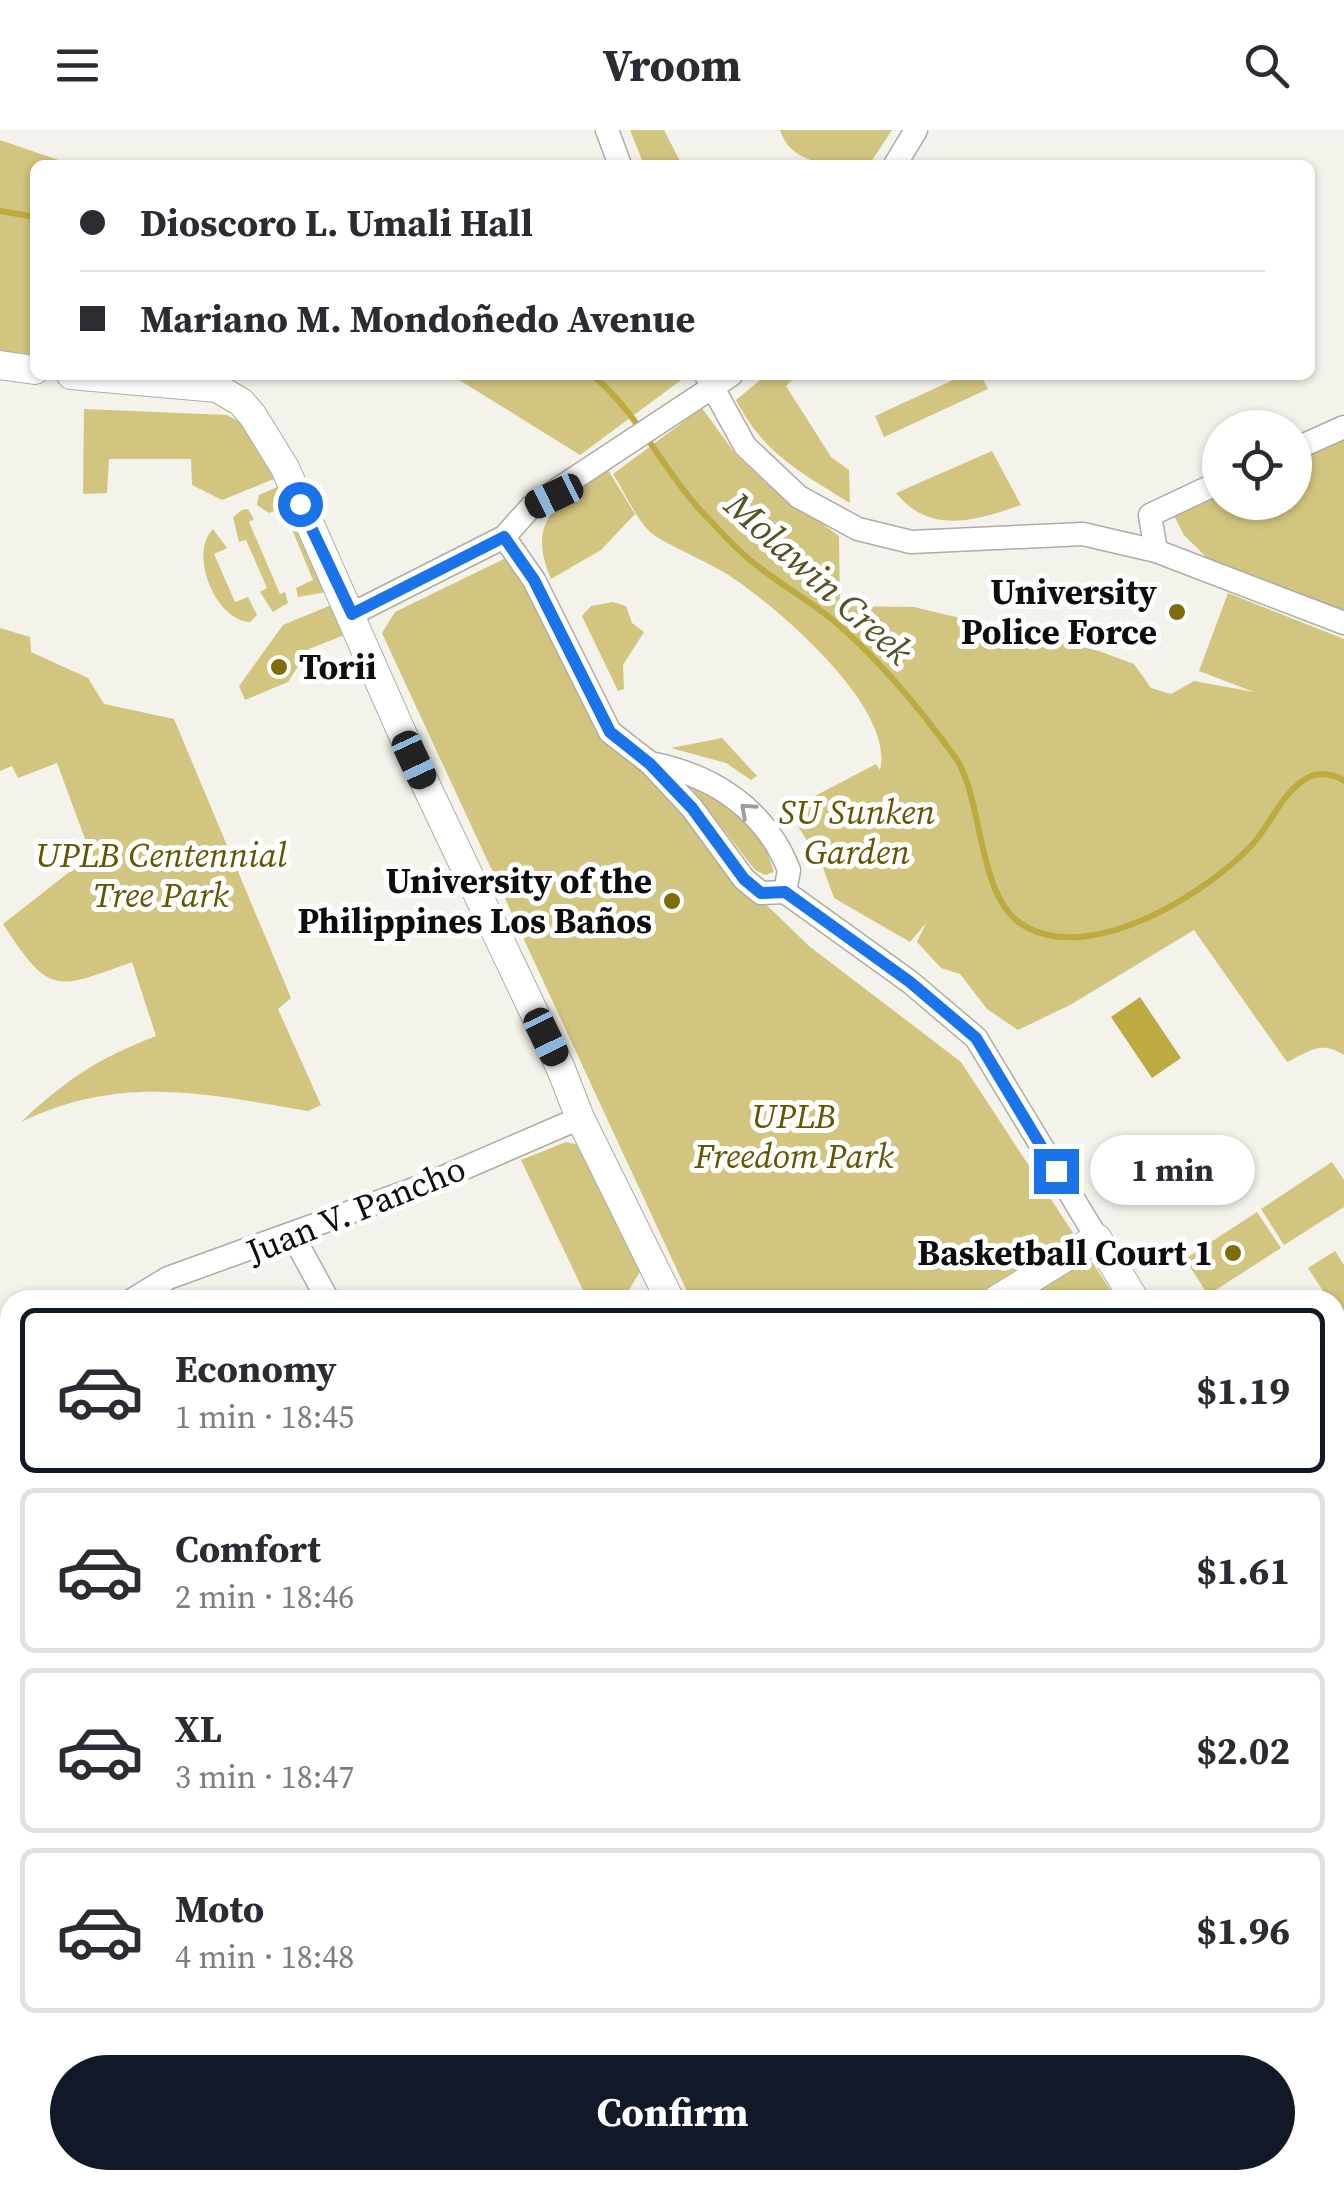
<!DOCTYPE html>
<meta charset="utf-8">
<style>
body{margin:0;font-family:"Source Serif 4",serif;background:#f2f2f3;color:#2b2b33;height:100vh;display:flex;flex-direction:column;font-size:38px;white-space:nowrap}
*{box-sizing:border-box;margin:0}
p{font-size:32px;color:#7c7c81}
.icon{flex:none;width:55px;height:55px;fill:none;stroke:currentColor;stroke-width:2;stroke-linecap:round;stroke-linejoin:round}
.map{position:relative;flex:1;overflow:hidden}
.panel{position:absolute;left:0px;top:1160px;width:1345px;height:900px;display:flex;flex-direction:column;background:#fff;border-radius:30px 30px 0 0;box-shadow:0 2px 8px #0004}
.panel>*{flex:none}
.banner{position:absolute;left:30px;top:30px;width:1285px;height:220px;border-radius:15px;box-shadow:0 2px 8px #0004;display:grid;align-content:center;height:220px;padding:0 50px;background:#fff}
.tools{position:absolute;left:1202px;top:280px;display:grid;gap:20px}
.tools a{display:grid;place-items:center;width:110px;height:110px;border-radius:50%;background:#fff;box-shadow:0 2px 8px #0004;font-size:50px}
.end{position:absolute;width:45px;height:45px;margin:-22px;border:12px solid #1a73e8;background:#fff;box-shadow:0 0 0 5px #fff}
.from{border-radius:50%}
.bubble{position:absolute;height:70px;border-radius:35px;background:#fff;box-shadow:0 2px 8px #0004;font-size:32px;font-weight:700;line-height:70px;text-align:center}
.car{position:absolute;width:30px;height:60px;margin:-30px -15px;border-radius:12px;box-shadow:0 0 8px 2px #0007;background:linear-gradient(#222 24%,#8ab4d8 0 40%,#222 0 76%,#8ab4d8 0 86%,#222 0)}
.banner b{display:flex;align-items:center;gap:35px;height:95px;font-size:38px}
.banner b+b{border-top:2px solid #e1e1e2}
.banner i{width:25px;height:25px;background:#2b2b33}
ul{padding:18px 0 0;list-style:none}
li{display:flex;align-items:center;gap:30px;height:165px;margin:0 20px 15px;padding:0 30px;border:5px solid #e1e1e2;border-radius:15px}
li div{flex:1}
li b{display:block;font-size:38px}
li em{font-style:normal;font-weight:700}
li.selected{border-color:#111827}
li>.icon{width:90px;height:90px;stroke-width:1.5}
.button{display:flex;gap:20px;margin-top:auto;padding:20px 50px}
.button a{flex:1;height:115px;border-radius:60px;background:#111827;color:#fff;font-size:40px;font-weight:700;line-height:115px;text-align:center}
header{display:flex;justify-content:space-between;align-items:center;height:130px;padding:0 50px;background:#fff;font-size:45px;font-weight:700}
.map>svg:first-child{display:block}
.green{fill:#d2c57f}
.water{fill:#bdaa41}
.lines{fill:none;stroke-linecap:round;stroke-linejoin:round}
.stream{stroke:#bdaa41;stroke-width:6}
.minor-casing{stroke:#adaca5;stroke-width:25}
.tertiary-casing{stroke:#adaca5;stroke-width:30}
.minor{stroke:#fff;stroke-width:22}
.tertiary{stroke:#fff;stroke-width:28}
.oneway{stroke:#9e9e9d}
.route{stroke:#1a73e8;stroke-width:12}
.poi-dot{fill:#7e6e0b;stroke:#fff;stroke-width:4}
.labels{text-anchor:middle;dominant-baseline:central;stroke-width:10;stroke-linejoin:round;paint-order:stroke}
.poi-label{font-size:35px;font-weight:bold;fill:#0d0d0b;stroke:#fff;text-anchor:end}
.park-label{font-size:35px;font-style:italic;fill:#635601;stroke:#fff}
.street-label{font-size:35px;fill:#0d0d0b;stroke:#fff}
.water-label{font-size:38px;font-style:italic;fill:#585026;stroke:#fff}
</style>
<header><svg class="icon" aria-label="menu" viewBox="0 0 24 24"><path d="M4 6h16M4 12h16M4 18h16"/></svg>Vroom<svg class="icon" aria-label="search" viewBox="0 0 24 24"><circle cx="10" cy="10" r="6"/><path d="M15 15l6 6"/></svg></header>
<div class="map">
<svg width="1344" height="2060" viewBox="0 0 1344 2060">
<rect width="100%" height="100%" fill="#f4f3eb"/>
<g class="green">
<path d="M630 0H664L682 35H644Z"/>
<path d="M780 0H892L869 35C838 35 792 38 780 0Z"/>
<path d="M0 10 73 35H35V230L0 226Z"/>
<path d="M451 245H683L684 248 580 325Z"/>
<path d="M766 245 795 247 786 256 831 327 849 340 850 373C800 342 764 324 736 270Z"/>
<path d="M964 245H981L988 259 884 307 875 286Z"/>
<path d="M702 278 736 325 766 353 839 406 840 476 914 477 1099 521 1134 534 1151 558 1171 564 1194 551 1254 562 1199 541 1228 463 1344 509V925C1322 910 1309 921 1287 932L1194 800 1070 875 1018 900 987 879 960 844 941 838 917 812 926 793 910 812 834 768 822 735 788 680 876 634 880 640C896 578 777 477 730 446 714 435 659 411 650 402 635 387 624 361 613 344Z"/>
<path d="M84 279 227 285 247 296 279 347 222 370 192 355 191 329H109L107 363 83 364Z"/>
<path d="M1344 301V481L1215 436 1184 405 1171 380 1220 358V372H1295V323Z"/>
<path d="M992 321 1021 375C975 391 930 405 896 363Z"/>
<path d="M608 340 635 384 601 420 551 449C524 385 562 373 608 340Z"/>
<path d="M284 354 327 462 298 467 296 458 313 450 283 378 269 383 257 375 259 365Z"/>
<path d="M242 380 248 379 254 389 249 392 280 464 285 462 288 473 273 482 260 462 267 458 246 410 239 412 233 387Z"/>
<path d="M213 399 227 418 214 424 235 472 248 467 257 485 250 492C216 491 188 424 213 399Z"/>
<path d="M506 428H512L610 607 662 646 747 756 809 816 961 932 1117 1170H691L382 503 395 482Z"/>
<path d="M341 471 352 502 309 519 288 552 245 570 239 556 283 495Z"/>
<path d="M613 472 626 476 632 493 644 502 623 535 624 559 618 561 582 486 591 476Z"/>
<path d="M0 498 30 507 31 522 88 548 104 574 174 589 291 868 278 879 321 975 308 981C204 963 120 944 21 992 68 948 97 929 156 906L132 832C55 860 50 866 3 794L91 725 57 633 18 648 12 636 0 641Z"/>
<path d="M722 608 757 646 751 650 726 633 671 618Z"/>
<path d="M686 651 715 661 763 709 774 742 765 745 755 740Z"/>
<path d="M566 1012 585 1016 644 1135 623 1170H565L583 1160 521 1030Z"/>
<path d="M1332 1032 1344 1050V1077L1284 1115 1261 1079Z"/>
<path d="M1257 1082 1281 1118 1208 1165 1185 1129Z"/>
<path d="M1335 1121 1344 1135V1192L1335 1170H1329L1308 1138Z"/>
<path d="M1335 1514 1344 1528V1818L1335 1823Z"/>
<path d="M1335 1926 1344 1942V2026L1335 2031Z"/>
<path d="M477 2050H560V2060H476Z"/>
<path d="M645 2050H788L775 2060H644Z"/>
</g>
<path class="water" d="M1140 867 1181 928 1152 948 1111 887Z"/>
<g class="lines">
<g class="stream">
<path d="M0 81 35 87"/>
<path d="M592 245C636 280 663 340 701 381 717 397 732 415 749 429 778 454 812 471 841 497 884 535 921 580 955 627 985 669 975 772 1028 798 1095 832 1204 765 1251 716 1270 696 1282 661 1309 647 1318 642 1335 644 1344 651"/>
</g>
<defs>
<g id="minor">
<path d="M607 0 620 35"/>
<path d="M895 35 916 0"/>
<path d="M706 245 745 316 799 367 858 399 911 412 1083 404 1156 421 1344 493"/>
<path d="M1295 319 1344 297"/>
<path d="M504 407 534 450 610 602 650 633 692 678 744 749 761 763 785 762 910 852 976 908 1097 1108"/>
<path d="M1156 421 1150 385 1220 352"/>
<path d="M352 484 504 407 531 377 731 245"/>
<path d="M650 633C713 645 765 679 789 740L785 762"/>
<path d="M293 1106 328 1170"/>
<path d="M132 1170 168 1148 425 1055 580 988"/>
<path d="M0 1959H10"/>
<path d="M311 2050 315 2060"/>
<path d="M408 2050V2060"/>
<path d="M625 2060 627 2050"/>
<path d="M779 2060 793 2050"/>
<path d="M889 2060 891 2050"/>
</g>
<g id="tertiary">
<path d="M0 235 35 240"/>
<path d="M71 245 217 258 241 272 253 286 285 338 414 630 561 939 580 988 670 1170"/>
<path d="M996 1170 1097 1108 1135 1170"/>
<path d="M1335 1482 1344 1495"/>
</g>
</defs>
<use href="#minor" class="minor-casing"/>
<use href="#tertiary" class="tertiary-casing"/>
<use href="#minor" class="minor"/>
<use href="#tertiary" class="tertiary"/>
</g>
<defs><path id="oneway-chevron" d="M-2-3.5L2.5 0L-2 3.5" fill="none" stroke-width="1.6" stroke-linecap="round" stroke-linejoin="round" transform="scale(2.5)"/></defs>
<use class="oneway" href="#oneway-chevron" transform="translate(747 680) rotate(-138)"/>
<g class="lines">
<path class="route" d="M300 374 352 484 504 407 534 450 610 602 650 634 692 678 744 749 761 763 785 762 910 852 976 908 1056 1041"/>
</g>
<g class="poi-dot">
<circle cx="1177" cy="482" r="10"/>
<circle cx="279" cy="537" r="10"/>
<circle cx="672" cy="771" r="10"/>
<circle cx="1233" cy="1123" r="10"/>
</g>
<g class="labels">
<g class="poi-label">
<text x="1157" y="462">University<tspan x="1157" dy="40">Police Force</tspan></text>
<text x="299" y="537" text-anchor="start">Torii</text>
<text x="652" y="751">University of the<tspan x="652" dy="40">Philippines Los Baños</tspan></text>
<text x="1213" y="1123">Basketball Court 1</text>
</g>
<g class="park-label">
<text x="857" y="682">SU Sunken<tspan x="857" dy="40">Garden</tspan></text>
<text x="161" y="725">UPLB Centennial<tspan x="161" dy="40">Tree Park</tspan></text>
<text x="794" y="986">UPLB<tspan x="794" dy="40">Freedom Park</tspan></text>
</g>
<g class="street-label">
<text transform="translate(356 1080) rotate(-22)">Juan V. Pancho</text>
</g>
<g class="water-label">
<text transform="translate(819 448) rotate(42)">Molawin Creek</text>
</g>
</g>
</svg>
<div class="tools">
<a><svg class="icon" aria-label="locate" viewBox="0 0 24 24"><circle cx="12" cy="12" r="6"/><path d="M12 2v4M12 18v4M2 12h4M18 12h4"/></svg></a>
</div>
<i class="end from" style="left:300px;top:374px"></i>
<i class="end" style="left:1056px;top:1041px"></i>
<div class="bubble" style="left:1090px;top:1005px;width:165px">1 min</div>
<i class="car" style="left:554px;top:366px;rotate:244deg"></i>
<i class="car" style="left:414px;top:630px;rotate:155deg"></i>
<i class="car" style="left:546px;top:907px;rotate:154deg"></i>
<div class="banner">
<b><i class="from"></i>Dioscoro L. Umali Hall</b>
<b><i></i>Mariano M. Mondoñedo Avenue</b>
</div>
<section class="panel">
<ul>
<li class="selected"><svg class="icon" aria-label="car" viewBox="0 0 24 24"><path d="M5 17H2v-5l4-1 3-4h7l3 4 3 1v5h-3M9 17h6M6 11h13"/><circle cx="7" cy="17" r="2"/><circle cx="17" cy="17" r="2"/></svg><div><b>Economy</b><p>1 min · 18:45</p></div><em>$1.19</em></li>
<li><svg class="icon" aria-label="car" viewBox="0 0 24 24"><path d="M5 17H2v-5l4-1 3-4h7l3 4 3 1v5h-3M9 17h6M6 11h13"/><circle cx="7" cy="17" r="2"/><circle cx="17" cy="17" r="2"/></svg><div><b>Comfort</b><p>2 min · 18:46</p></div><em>$1.61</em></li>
<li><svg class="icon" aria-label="car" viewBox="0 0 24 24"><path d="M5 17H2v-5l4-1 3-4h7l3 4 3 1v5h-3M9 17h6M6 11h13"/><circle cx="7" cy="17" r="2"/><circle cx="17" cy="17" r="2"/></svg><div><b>XL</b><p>3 min · 18:47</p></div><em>$2.02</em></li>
<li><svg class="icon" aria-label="car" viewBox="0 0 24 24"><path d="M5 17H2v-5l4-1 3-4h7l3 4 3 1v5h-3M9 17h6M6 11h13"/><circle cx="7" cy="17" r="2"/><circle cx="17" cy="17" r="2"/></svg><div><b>Moto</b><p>4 min · 18:48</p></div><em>$1.96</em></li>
</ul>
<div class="button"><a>Confirm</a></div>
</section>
</div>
